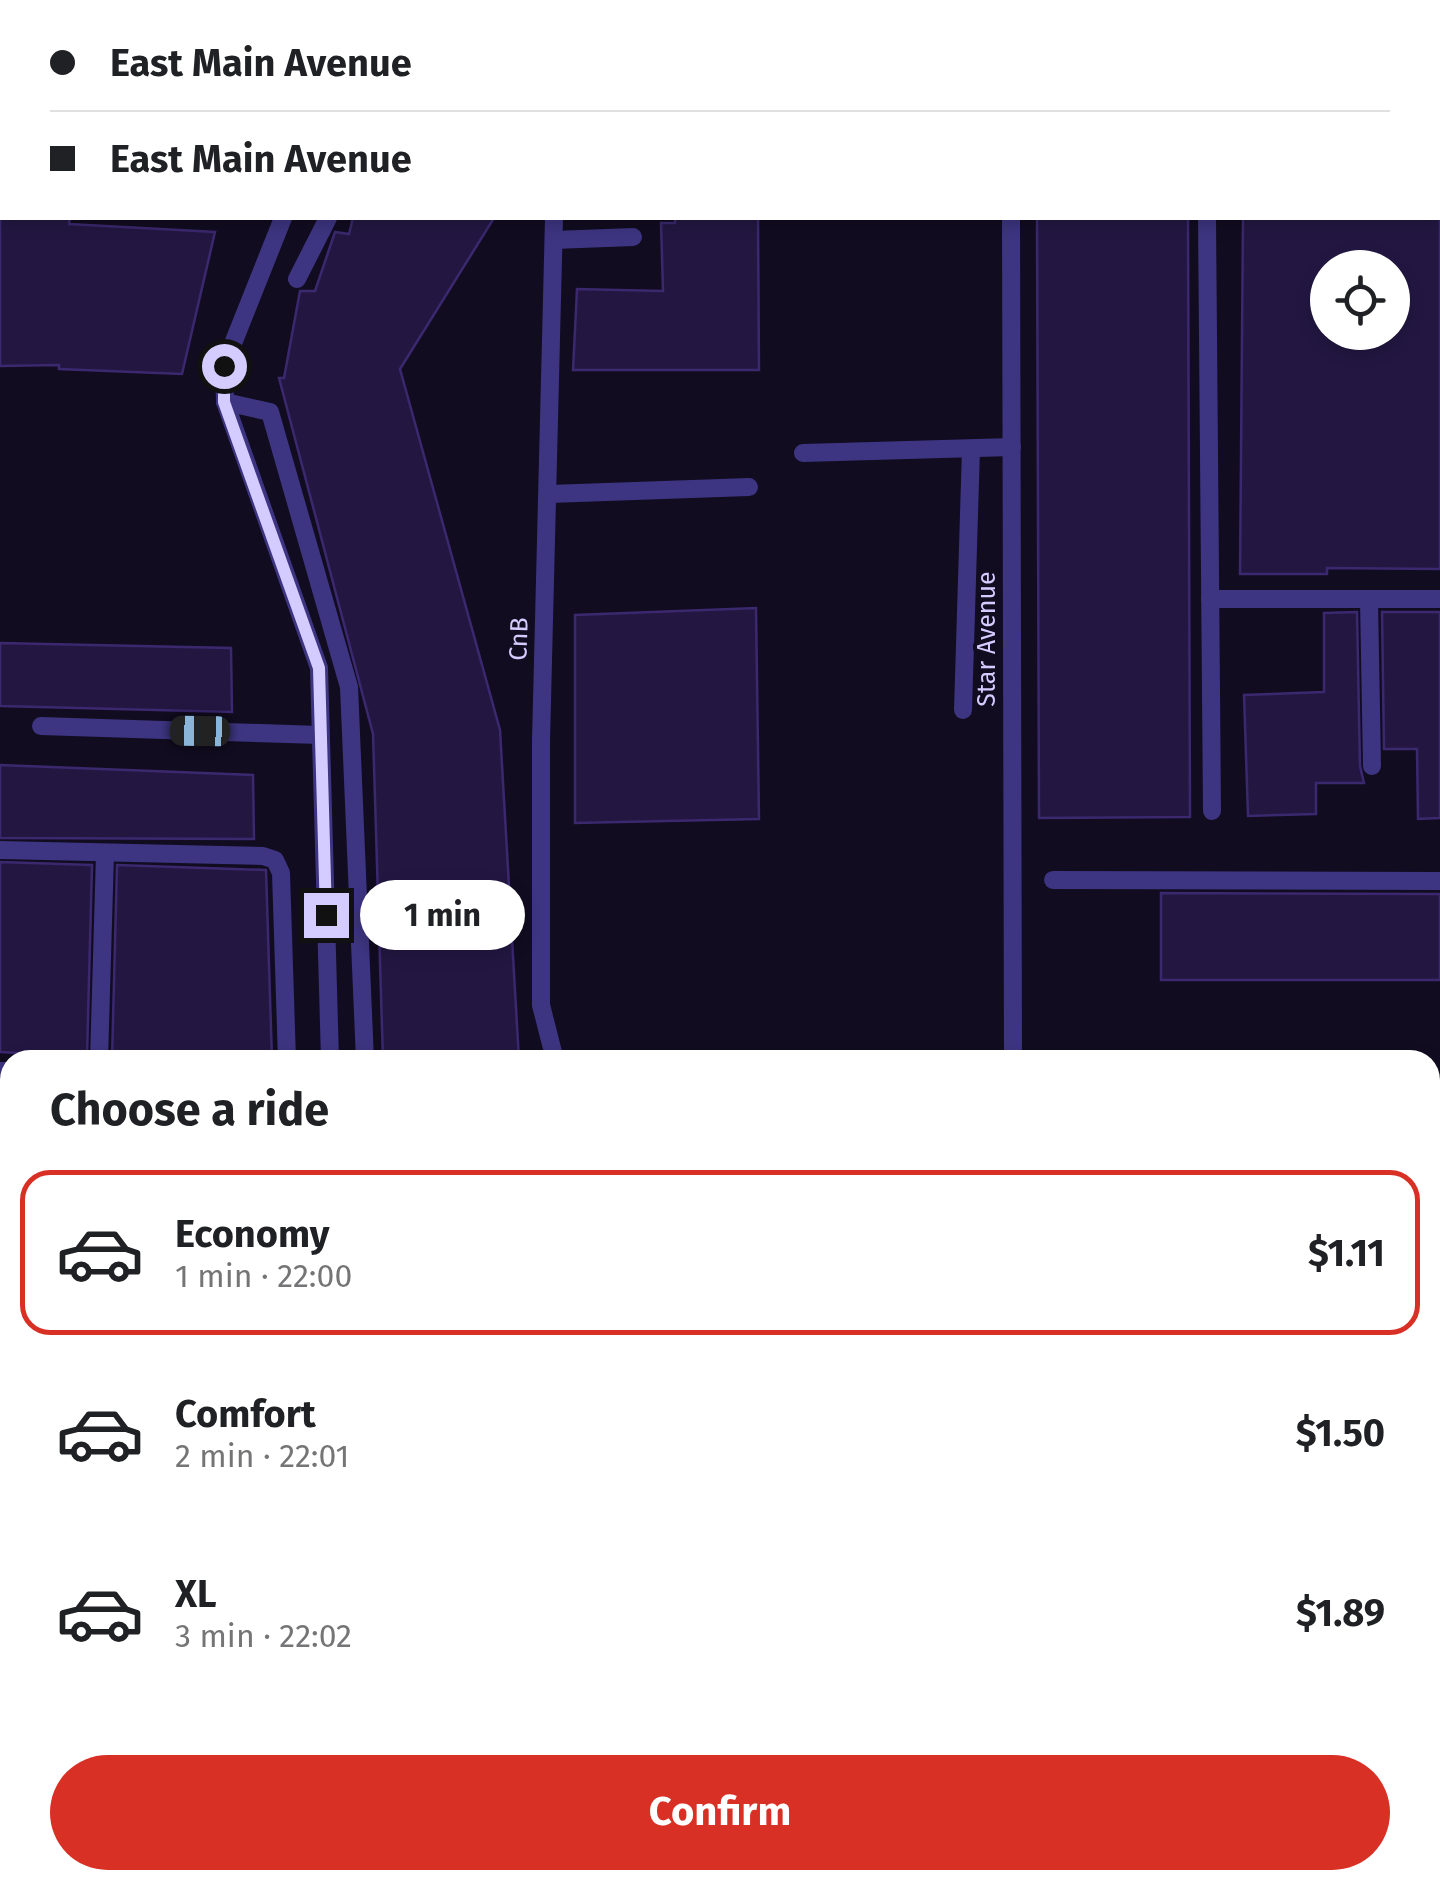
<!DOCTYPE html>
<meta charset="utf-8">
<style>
body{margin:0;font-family:"Fira Sans",sans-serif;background:#f6f6f6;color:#202124;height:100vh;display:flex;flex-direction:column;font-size:38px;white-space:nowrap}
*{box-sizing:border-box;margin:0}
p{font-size:32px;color:#757577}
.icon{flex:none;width:55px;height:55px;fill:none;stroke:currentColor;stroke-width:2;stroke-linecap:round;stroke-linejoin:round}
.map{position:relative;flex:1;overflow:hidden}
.side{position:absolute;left:0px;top:1050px;width:1440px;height:840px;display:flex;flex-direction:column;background:#fff;border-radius:30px 30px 0 0;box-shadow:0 5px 15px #0003}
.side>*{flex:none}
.guide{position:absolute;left:0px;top:0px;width:1440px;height:220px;box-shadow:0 5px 15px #0003;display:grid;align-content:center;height:220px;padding:0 50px;background:#fff}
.fabs{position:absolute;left:1310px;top:250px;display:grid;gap:20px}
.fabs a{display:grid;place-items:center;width:100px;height:100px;border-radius:50%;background:#fff;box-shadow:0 5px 15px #0003;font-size:50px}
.end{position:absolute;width:45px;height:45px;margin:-22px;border:12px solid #d4cbff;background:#111;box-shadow:0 0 0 5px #111}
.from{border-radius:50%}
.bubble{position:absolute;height:70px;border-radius:35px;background:#fff;box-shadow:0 5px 15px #0003;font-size:32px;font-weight:700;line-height:70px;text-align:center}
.car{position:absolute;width:30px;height:60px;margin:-30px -15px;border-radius:12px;box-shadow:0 0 8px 2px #0007;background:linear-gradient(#222 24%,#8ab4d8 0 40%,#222 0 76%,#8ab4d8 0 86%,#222 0)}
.guide b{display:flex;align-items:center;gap:35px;height:95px;font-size:38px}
.guide b+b{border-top:2px solid #e0e0e0}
.guide i{width:25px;height:25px;background:#202124}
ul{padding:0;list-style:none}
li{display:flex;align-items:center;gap:30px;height:165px;margin:0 20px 15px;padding:0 30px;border:5px solid transparent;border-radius:30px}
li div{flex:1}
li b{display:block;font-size:38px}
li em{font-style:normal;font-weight:700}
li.current{border-color:#d93025}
li>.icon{width:90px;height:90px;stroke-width:1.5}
h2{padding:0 50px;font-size:45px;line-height:120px}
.button{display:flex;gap:20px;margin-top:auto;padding:20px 50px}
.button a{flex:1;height:115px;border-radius:60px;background:#d93025;color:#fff;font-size:40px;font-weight:700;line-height:115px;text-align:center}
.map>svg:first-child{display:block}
.building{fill:#231742;stroke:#3b286f;stroke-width:2.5;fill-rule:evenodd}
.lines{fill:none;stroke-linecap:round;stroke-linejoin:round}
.path{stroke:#29b5b5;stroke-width:2.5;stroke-dasharray:5 8;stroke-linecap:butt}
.minor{stroke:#3d3581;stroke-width:18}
.major{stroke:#c952ff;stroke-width:22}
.route{stroke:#d4cbff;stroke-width:12}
.labels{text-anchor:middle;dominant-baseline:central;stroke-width:8;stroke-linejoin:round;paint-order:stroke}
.street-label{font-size:25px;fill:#d4cbff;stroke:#110c20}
</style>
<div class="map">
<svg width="1440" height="1890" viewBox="0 0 1440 1890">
<rect width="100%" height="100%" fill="#110c20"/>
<g class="building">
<path d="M0 218H70L69 224 215 232 182 374 59 369V365L0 366Z"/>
<path d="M353 218H494L400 369 500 730 519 1060H383L373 734 279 378H284L300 291H315L335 232 349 234Z"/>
<path d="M675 218H758L759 370H573L577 289 663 291 661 223H675Z"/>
<path d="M1037 218H1188L1190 817 1039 818Z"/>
<path d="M1243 218H1440V569L1327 568V574H1240ZM1328 268H1392V332H1328Z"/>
<path d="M756 608 759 819 575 823V615Z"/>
<path d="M1357 612 1360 766 1364 783H1316V814L1248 816 1244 695 1324 692V613Z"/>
<path d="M1382 612H1440V818L1418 819 1417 749H1384Z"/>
<path d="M0 643 231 648 232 712 0 706Z"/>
<path d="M0 765 253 775 254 839 0 838Z"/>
<path d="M0 862 92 865 87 1057 0 1052Z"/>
<path d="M117 865 266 870 272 1060H112Z"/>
<path d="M1161 893 1440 894V980H1161Z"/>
</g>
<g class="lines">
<g class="path">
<path d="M0 1371 10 1374"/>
<path d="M1430 1861 1440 1866"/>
</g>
<g class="minor">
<path d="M291 0 295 2"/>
<path d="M1011 0V2"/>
<path d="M238 2V0"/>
<path d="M276 2 278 0"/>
<path d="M655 2 657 0"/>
<path d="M705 2V0"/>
<path d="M1069 2V0"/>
<path d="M0 22H2"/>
<path d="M1438 48H1440"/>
<path d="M0 62H2"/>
<path d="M1438 81H1440"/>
<path d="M1438 138 1440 137"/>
<path d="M283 218 224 366 225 402 319 668 330 1060"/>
<path d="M554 218 541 741V1005L555 1060"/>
<path d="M1011 218 1013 1060"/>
<path d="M1207 218 1212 811"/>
<path d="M554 240 633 237"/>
<path d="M297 279 328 218"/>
<path d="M225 402 270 412 349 687 365 1060"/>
<path d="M803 453 1012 447"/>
<path d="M549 494 749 487"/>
<path d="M1210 599H1440"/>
<path d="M1369 600 1372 766"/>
<path d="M963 710 971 449"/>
<path d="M41 726 320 735"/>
<path d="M0 850 263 856 275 860 281 873 287 1060"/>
<path d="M1053 880 1440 881"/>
<path d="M99 1060 105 854"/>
<path d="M0 1071H10"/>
<path d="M0 1113 10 1114"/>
<path d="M0 1151H10"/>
<path d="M1430 1334H1440"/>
<path d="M0 1506 10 1513"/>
<path d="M0 1549 10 1559"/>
<path d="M0 1824 10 1814"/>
<path d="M0 1864 10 1854"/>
<path d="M334 1880 344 1890"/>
<path d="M438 1880 449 1890"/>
<path d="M477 1880 489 1890"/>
<path d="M1424 1880 1440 1887"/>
<path d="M591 1890 595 1880"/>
<path d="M620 1890 624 1880"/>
<path d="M755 1890 760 1880"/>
<path d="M784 1890 789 1880"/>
</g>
<g class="major">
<path d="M0 1726 10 1736"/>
<path d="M162 1880 172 1890"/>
</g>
</g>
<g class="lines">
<path class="route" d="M224 366V402L319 668 326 915"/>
</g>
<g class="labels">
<g class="street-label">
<text transform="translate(519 639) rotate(-88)">CnB</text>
<text transform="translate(987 639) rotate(-90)">Star Avenue</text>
</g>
</g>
</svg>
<div class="fabs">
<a><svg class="icon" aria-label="locate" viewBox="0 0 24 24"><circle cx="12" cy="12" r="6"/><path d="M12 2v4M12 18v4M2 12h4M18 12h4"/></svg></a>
</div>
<i class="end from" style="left:224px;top:366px"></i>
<i class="end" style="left:326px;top:915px"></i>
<div class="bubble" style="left:360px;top:880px;width:165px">1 min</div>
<i class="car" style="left:200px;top:731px;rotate:271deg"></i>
<div class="guide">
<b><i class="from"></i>East Main Avenue</b>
<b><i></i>East Main Avenue</b>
</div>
<section class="side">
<h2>Choose a ride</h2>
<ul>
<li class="current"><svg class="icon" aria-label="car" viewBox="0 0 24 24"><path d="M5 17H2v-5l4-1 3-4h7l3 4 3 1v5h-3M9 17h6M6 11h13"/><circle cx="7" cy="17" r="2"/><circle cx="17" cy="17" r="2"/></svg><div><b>Economy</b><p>1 min · 22:00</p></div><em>$1.11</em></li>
<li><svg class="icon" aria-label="car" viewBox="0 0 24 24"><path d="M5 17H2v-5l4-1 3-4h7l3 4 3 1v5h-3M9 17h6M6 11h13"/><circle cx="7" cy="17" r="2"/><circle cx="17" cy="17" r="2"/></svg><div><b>Comfort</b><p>2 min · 22:01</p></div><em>$1.50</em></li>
<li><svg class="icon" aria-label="car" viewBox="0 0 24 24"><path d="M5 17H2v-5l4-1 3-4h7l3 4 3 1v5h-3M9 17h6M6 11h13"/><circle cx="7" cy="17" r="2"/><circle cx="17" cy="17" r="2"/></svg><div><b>XL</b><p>3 min · 22:02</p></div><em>$1.89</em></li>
</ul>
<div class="button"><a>Confirm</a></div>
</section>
</div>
